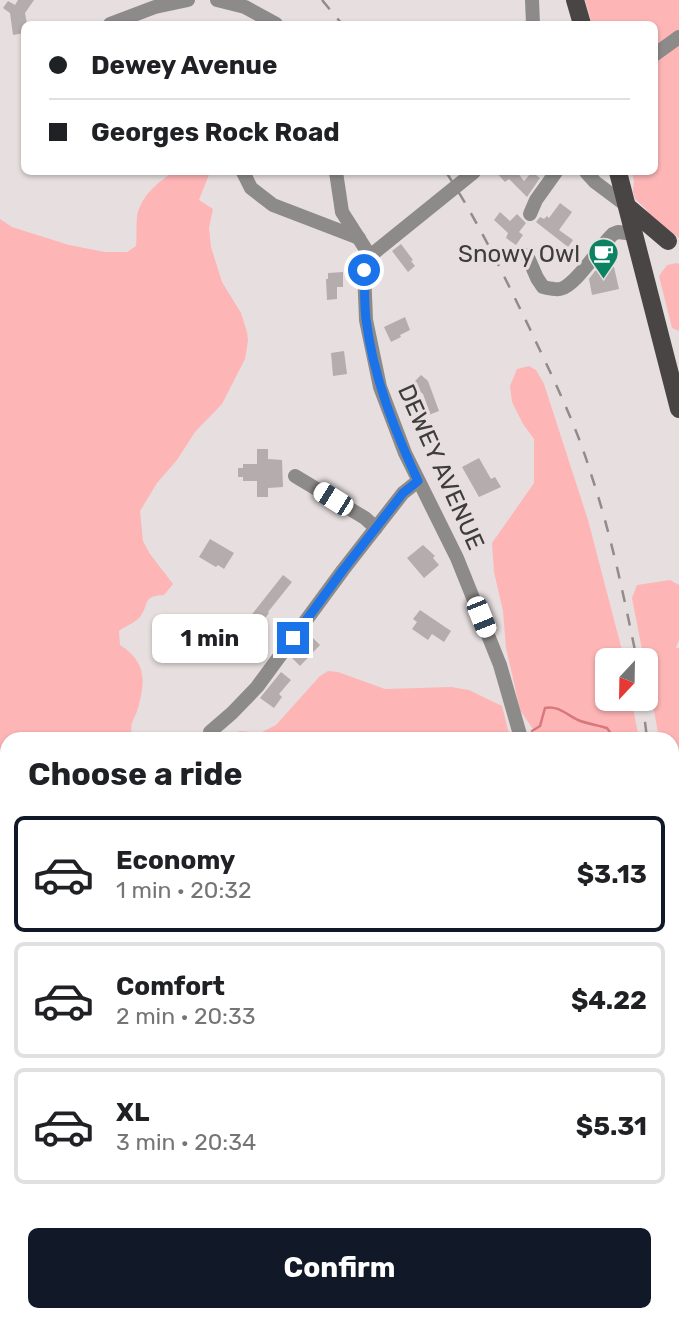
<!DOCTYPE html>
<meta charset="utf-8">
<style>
body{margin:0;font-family:Rubik,sans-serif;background:#f6f6f6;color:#202124;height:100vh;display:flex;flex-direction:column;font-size:26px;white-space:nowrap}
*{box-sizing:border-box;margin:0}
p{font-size:23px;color:#757577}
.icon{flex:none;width:38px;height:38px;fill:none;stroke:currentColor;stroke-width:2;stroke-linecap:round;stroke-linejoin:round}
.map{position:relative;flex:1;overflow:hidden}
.panel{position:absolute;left:0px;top:732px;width:679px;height:590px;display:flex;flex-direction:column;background:#fff;border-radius:21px 21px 0 0;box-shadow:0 2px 5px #0004}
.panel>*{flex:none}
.banner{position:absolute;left:21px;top:21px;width:637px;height:154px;border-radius:10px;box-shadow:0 2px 5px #0004;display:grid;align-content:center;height:154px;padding:0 28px;background:#fff}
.needle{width:46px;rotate:202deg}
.tools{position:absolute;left:595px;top:648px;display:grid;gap:14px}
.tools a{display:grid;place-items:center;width:63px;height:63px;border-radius:10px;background:#fff;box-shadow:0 2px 5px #0004;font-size:35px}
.end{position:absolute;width:32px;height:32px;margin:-16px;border:9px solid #1a73e8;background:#fff;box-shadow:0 0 0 4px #fff}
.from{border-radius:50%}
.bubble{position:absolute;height:49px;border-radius:10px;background:#fff;box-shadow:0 2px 5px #0004;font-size:23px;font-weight:700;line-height:49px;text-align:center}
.car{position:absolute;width:21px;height:42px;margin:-21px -10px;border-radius:9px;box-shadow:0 0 5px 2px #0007;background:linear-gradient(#fff 24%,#345 0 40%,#fff 0 76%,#345 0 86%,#fff 0)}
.banner b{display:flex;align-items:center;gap:24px;height:66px;font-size:26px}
.banner b+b{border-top:2px solid #e0e0e0}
.banner i{width:18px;height:18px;background:#202124}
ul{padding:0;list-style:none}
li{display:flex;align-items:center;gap:21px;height:116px;margin:0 14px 10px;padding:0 14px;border:4px solid #e0e0e0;border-radius:10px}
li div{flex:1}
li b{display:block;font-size:26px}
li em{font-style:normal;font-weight:700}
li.active{border-color:#111827}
li>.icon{width:63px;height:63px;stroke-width:1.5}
h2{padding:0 28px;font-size:32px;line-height:84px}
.primary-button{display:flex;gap:14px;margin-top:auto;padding:14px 28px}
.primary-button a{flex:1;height:80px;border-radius:10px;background:#111827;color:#fff;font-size:28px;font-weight:700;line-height:80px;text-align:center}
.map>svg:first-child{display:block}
.green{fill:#feb5b6}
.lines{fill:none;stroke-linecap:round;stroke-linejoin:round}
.stream{stroke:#d8787d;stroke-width:2.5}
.building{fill:#b5adad}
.minor{stroke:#8d8a8a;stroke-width:14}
.major{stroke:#4a4545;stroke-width:18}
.rail{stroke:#918b8b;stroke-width:2.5;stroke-dasharray:12 12;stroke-linecap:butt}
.route{stroke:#1a73e8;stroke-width:9}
.labels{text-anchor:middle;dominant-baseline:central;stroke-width:7;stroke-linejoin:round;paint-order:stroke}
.poi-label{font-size:24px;fill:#3f3c3c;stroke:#e7dfdf;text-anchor:end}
.street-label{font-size:24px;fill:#3f3c3c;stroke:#e7dfdf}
</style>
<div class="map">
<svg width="679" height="1320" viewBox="0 0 679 1320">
<rect width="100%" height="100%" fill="#e7dfdf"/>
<g class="green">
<path d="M585 0H679V238L650 216 645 208 635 199 633 191 634 181 632 172H654V24H592Z"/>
<path d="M173 172H210L199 200 213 209 209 228 211 247 222 282 241 313 247 332 248 341 245 359 222 404 195 432 177 460 157 483 140 511 143 541 150 554 173 584 164 595C141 596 150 604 140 617 135 623 125 626 119 631L120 645C146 662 146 680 138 708 135 719 129 723 132 734L140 738H7V886H0V219L12 227 69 245 105 252H127L136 246C137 236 136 226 137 216 141 196 157 183 173 172Z"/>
<path d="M677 263 679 264V331L672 328 659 276 667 265Z"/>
<path d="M529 366 536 370 544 384 588 520 624 658V660H607V698H631L639 738H539L520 710 512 674 506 648 503 611 494 572 492 543 534 483V439L523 424 512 402 510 386 517 369Z"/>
<path d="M670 580 679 585V639L676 648H679V832L673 821 672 814V738H659L646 668V660H644L632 598 637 585Z"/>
<path d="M328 671 338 672 385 689 451 687 469 690 502 706 510 738H231L239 731 260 733 276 725 320 676Z"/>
<path d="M0 925 7 928V1314H264L262 1320H0Z"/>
</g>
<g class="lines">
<g class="stream">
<path d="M532 731 540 726 545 708C558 705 567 715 578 720 587 724 598 725 607 728L614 738"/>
<path d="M672 773 679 772"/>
<path d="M0 1186H7"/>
</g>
</g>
<g class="building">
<path d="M18 0H34L25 13 27 24H24V33L13 35 10 13 3 8 8 1 15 5Z"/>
<path d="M496 172H518H517L524 181 532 172 540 178 527 197 509 179 505 182Z"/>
<path d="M560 203 572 212 559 230 573 240 568 247 536 222 540 217 544 219 547 216 549 218Z"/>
<path d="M500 212 510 221 517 214 526 223 519 232 523 235 516 245 506 238 508 233 494 220Z"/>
<path d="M401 244 413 260 411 261 415 266 408 272 392 251Z"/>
<path d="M614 267 619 289 592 295 589 279 595 271Z"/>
<path d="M343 272V287H337V299L327 300 326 279H328V273Z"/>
<path d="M405 317 410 330 400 335 401 337 391 342 384 327Z"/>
<path d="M344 351 347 374 333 376 331 353Z"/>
<path d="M421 375 428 381 439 411 426 416 422 406 427 405 423 394 412 384Z"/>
<path d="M257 449H268V459L282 460 283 487 268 488V497H257V481H243V477H238V468H243V464H257Z"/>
<path d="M479 458 491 479 495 477 501 487 479 497 462 467Z"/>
<path d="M210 539 234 553 224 569 218 565 216 567 199 557Z"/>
<path d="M423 545 435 556 433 558 439 565 424 578 407 558Z"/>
<path d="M283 575 292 582 268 612 269 613 259 626 249 618Z"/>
<path d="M420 610 451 631 444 642 432 634 428 640 412 629 417 622 413 619Z"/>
<path d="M311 636 320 645 300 666 292 658Z"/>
<path d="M281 672 291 680 279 694 282 697 274 708 260 698Z"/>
</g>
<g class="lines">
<g class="minor">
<path d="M217 0 245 7 276 24"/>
<path d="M532 0 533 24"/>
<path d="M110 24 155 7 188 0"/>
<path d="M654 55 679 37"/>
<path d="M243 172 251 188 273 205 359 238"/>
<path d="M336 172 342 212 370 256"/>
<path d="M474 172 370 256 364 270 366 320 380 387 405 453 457 558 500 665 521 738"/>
<path d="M586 172 595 182 627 206"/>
<path d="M530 214 536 200 556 172"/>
<path d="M527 255 537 278 543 287C548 288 555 290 560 289 576 286 600 246 613 234L618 232 635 234"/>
<path d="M295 476 365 518 376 528"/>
<path d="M210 732 232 713 257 687 343 570 403 493 418 481"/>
<path d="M672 969 679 968"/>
<path d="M672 1240 679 1239"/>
<path d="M351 1320 365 1316 401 1320"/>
<path d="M508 1320 509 1314"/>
</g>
<g class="major">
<path d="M575 0 582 24"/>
<path d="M618 172 679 409"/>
<path d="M628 207 668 241"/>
</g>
<g class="rail">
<path d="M322 0 342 24"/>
<path d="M446 172C478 221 503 274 529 327 551 374 576 424 591 474 611 534 624 597 637 660"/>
<path d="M642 698 647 738"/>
<path d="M672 996 679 1058"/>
</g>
</g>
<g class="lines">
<path class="route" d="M293 638 343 570 403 493 418 481C394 429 373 376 366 319 364 303 365 286 364 270"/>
</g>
<defs>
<symbol id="cafe-pin" viewBox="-11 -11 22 30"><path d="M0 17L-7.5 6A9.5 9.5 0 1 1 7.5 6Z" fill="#0b8362" stroke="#e7dfdf"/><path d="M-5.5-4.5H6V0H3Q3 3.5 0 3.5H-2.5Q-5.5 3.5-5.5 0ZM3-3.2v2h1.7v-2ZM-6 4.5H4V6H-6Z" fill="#fff"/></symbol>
</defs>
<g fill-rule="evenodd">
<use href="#cafe-pin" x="586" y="236" width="35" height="47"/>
</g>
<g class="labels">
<g class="poi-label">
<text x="580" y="254">Snowy Owl</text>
</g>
<g class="street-label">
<text transform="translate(441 467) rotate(66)">DEWEY AVENUE</text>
</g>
</g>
</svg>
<div class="tools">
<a><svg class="needle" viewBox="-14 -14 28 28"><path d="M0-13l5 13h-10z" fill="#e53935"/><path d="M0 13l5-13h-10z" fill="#757577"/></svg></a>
</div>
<i class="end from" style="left:364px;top:270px"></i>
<i class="end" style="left:293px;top:638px"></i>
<div class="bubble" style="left:152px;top:614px;width:116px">1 min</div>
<i class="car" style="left:333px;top:499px;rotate:302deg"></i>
<i class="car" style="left:481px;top:617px;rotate:158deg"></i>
<div class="banner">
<b><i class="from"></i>Dewey Avenue</b>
<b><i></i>Georges Rock Road</b>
</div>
<section class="panel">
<h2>Choose a ride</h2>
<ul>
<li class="active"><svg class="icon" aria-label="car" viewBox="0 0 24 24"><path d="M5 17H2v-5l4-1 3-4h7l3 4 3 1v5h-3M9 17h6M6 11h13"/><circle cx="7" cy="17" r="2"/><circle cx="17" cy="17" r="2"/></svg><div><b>Economy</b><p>1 min · 20:32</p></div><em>$3.13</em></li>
<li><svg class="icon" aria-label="car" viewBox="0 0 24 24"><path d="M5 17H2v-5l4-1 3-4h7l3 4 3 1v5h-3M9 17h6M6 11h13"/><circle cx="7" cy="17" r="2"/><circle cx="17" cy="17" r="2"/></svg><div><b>Comfort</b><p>2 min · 20:33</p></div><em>$4.22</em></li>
<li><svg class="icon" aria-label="car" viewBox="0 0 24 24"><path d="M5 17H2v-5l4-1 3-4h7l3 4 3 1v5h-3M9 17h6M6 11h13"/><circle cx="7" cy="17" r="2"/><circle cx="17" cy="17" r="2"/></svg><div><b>XL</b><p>3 min · 20:34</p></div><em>$5.31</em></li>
</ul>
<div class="primary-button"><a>Confirm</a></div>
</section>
</div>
